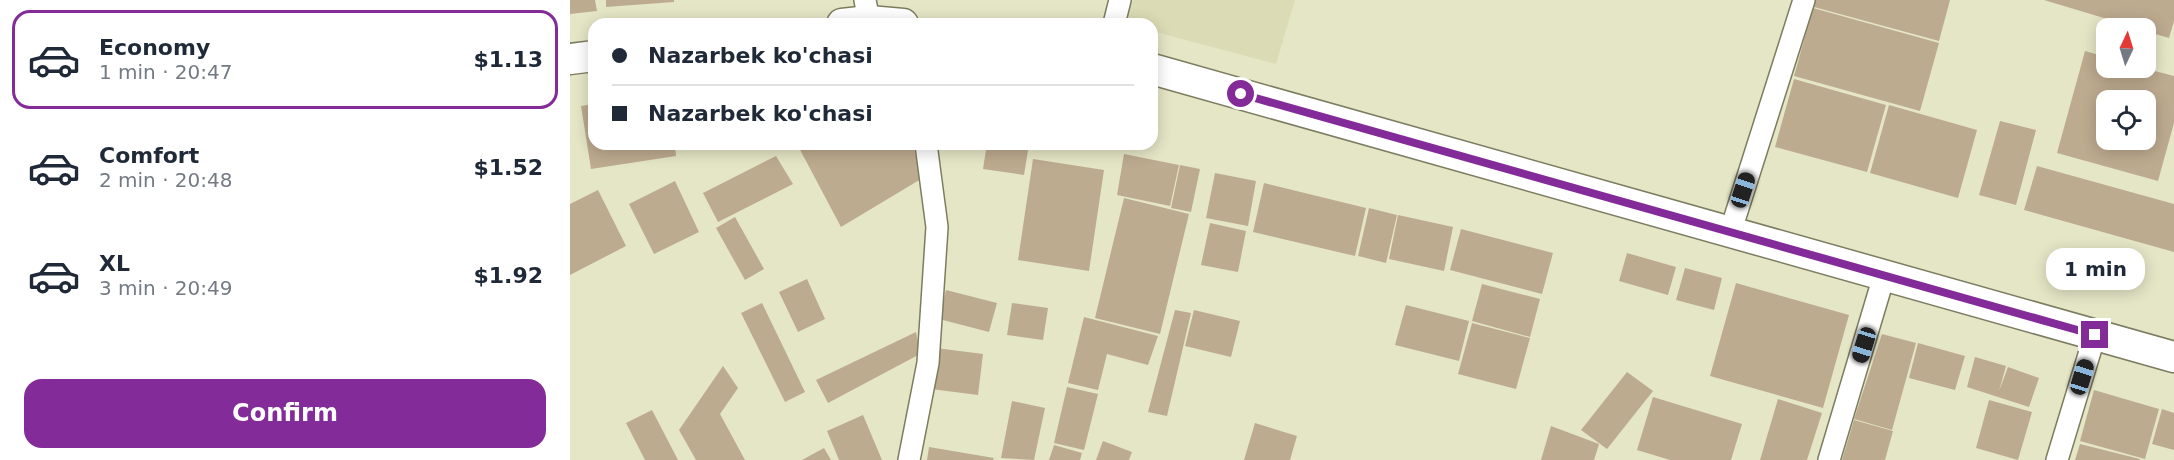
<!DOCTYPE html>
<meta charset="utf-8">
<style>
body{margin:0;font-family:"DejaVu Sans",sans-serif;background:#f6f6f7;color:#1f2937;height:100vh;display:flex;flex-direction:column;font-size:22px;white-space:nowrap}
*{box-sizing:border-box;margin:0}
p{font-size:20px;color:#747a83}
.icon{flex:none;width:33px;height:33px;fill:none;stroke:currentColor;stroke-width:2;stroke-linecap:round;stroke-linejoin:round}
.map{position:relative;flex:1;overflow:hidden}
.sheet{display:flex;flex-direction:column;background:#fff;width:570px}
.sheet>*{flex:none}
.top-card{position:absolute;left:18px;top:18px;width:570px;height:132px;border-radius:18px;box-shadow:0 3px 15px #0003;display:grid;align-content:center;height:132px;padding:0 24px;background:#fff}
.needle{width:39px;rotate:4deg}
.fabs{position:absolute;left:1526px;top:18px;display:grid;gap:12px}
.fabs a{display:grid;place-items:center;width:60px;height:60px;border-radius:12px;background:#fff;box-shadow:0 3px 15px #0003;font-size:30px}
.end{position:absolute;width:27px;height:27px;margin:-14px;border:8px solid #832b98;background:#fff;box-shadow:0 0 0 3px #fff}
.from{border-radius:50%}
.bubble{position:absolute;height:42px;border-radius:18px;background:#fff;box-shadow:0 3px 15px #0003;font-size:20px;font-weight:700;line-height:42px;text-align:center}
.car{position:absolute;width:18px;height:36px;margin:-18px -9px;border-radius:8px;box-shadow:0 0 4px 2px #0007;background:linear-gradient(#222 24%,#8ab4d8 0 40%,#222 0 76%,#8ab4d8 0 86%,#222 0)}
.top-card b{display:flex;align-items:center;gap:21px;height:57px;font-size:22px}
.top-card b+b{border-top:2px solid #e0e1e3}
.top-card i{width:15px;height:15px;background:#1f2937}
ul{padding:10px 0 0;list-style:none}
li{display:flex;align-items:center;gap:18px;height:99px;margin:0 12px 9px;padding:0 12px;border:3px solid transparent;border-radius:18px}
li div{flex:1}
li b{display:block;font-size:22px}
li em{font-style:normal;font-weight:700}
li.on{border-color:#832b98}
li>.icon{width:54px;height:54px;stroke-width:1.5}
.action{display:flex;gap:12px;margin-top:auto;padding:12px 24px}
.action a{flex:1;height:69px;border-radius:18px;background:#832b98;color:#fff;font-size:24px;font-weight:700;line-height:69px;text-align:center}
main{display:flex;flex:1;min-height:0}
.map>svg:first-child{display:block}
.built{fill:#dbdcb5}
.building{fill:#bdab8f;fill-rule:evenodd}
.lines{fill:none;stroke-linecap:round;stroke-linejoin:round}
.minor-casing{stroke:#7c7c60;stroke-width:24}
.secondary-casing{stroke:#7c7c60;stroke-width:33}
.minor{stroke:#fff;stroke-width:21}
.secondary{stroke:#fff;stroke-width:30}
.route{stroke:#832b98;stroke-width:8}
</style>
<main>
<section class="sheet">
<ul>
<li class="on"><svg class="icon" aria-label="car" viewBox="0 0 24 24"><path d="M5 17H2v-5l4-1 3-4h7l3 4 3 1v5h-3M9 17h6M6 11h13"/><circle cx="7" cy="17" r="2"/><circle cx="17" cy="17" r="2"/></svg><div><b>Economy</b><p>1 min · 20:47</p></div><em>$1.13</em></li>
<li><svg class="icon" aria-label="car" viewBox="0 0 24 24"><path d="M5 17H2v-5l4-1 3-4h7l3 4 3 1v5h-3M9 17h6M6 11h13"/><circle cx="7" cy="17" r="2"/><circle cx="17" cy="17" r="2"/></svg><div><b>Comfort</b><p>2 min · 20:48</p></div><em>$1.52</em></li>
<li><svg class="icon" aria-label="car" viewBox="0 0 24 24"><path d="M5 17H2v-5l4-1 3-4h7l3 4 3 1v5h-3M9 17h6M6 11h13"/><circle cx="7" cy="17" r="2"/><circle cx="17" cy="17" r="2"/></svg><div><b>XL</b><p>3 min · 20:49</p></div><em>$1.92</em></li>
</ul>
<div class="action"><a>Confirm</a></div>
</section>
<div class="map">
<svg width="1604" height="460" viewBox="0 0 1604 460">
<rect width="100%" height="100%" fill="#e5e6c6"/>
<path class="built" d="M563 0H725L706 64 582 31V24H556Z"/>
<g class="building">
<path d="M0 0H25L27 11 0 14Z"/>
<path d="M36 0H104V2L36 7Z"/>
<path d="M1245 0H1380L1369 41 1244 7Z"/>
<path d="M1474 0H1604V21L1599 38 1575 31V28H1567Z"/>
<path d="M1243 8 1369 43 1350 111 1224 76Z"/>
<path d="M1515 51 1536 57V68H1573L1604 76V123L1588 181 1487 153ZM1536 100H1575V140H1536Z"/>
<path d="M1224 79 1316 105 1297 172 1205 147Z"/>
<path d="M24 104V144H105L106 156 21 169 11 106Z"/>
<path d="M1319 105 1407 130 1388 198 1300 173Z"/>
<path d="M1430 121 1466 130 1446 205 1409 195Z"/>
<path d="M227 144H343L351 179 271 227Z"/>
<path d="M417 144H459L454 175 413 169Z"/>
<path d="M554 154 609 165 600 206 547 195Z"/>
<path d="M206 156 223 184 148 222 133 193Z"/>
<path d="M463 159 534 170 519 271 448 260Z"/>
<path d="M610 165 630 169 621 212 601 208Z"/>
<path d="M1467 166 1604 204V252L1454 210Z"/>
<path d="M645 173 686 181 678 226 636 218Z"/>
<path d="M105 181 129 232 84 254 59 204Z"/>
<path d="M694 183 796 208 785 256 683 232Z"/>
<path d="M28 190 56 246 0 275V204Z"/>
<path d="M554 198 619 214 590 334 525 318Z"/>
<path d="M799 208 827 215 816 263 788 256Z"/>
<path d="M828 215 883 227 874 271 819 259Z"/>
<path d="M165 217 194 269 175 280 146 228Z"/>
<path d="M640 223 676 231 668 272 631 265Z"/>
<path d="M891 229 983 253 972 294 880 270Z"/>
<path d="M1057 253 1106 267 1098 295 1049 281Z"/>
<path d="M1115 268 1152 278 1144 310 1106 300Z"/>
<path d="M237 279 255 319 228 332 209 292Z"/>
<path d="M1166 283 1279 315 1253 408 1140 376Z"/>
<path d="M912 284 970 299 960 337 902 321Z"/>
<path d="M376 290 427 303 419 332 369 319Z"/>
<path d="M192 303 235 392 215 402 171 313Z"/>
<path d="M442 303 478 308 473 340 437 335Z"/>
<path d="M836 305 899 321 889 361 825 345Z"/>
<path d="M605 310 621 313 597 416 578 412Z"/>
<path d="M624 310 670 321 661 357 615 346Z"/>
<path d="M514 317 588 336 578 365 537 354 528 390 498 383Z"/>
<path d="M902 323 960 338 946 389 888 374Z"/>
<path d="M346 332 350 354 258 403 246 380Z"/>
<path d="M1312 334 1346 343 1322 430 1284 419Z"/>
<path d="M1348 343 1395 356 1385 390 1339 378Z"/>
<path d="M366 348 413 354 408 395 361 389Z"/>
<path d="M1405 357 1436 366 1429 391 1438 367 1469 378 1459 407 1397 387Z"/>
<path d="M153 366 168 388 150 414 175 460H126L109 430Z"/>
<path d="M1057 372 1083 391 1037 449 1011 430Z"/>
<path d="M497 387 528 394 514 450 484 443Z"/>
<path d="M1524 390 1589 409 1575 459 1510 441Z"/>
<path d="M1083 397 1172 424 1161 460H1100L1067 450Z"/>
<path d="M1208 399 1252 413 1237 460H1190Z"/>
<path d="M1419 400 1462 412 1448 460 1406 448Z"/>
<path d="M442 401 475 408 464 460 431 458Z"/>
<path d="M1592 409 1604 413V450L1582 444Z"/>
<path d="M82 410 108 460H75L56 423Z"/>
<path d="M293 415 312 460H269L257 431Z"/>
<path d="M1284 420 1323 431 1315 460H1272Z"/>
<path d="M685 423 727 436 720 460H674Z"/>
<path d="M981 426 1029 444 1024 460H971Z"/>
<path d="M533 441 562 452 559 460H526Z"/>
<path d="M1510 444 1570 459V460H1505Z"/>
<path d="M484 445 512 453 510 460H479Z"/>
<path d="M359 447 424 458 423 460H357Z"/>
<path d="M254 448 261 460H232Z"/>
</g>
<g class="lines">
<defs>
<g id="minor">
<path d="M295 0 299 21"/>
<path d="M544 24 550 0"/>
<path d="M1160 233 1234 0"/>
<path d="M339 460 358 363 367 227 356 144"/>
<path d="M1259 460 1314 276"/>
<path d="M1487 460 1525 335"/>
</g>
<g id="secondary">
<path d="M272 24 299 21 333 24"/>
<path d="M0 59 24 56"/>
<path d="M582 69 1604 357"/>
</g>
</defs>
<use href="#minor" class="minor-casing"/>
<use href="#secondary" class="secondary-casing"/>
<use href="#minor" class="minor"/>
<use href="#secondary" class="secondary"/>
</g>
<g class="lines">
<path class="route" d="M671 94 1525 335"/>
</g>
</svg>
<div class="fabs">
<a><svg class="needle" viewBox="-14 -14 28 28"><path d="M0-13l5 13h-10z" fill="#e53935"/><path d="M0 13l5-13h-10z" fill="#747a83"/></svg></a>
<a><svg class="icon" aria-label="locate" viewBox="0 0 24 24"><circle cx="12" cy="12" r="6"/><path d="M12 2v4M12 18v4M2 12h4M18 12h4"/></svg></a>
</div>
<i class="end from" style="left:671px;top:94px"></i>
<i class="end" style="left:1525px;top:335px"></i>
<div class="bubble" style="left:1476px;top:248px;width:99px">1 min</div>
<i class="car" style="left:1173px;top:190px;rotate:18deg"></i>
<i class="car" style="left:1294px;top:345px;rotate:197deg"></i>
<i class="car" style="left:1512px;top:377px;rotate:17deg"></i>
<div class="top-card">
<b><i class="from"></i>Nazarbek ko'chasi</b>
<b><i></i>Nazarbek ko'chasi</b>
</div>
</div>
</main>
